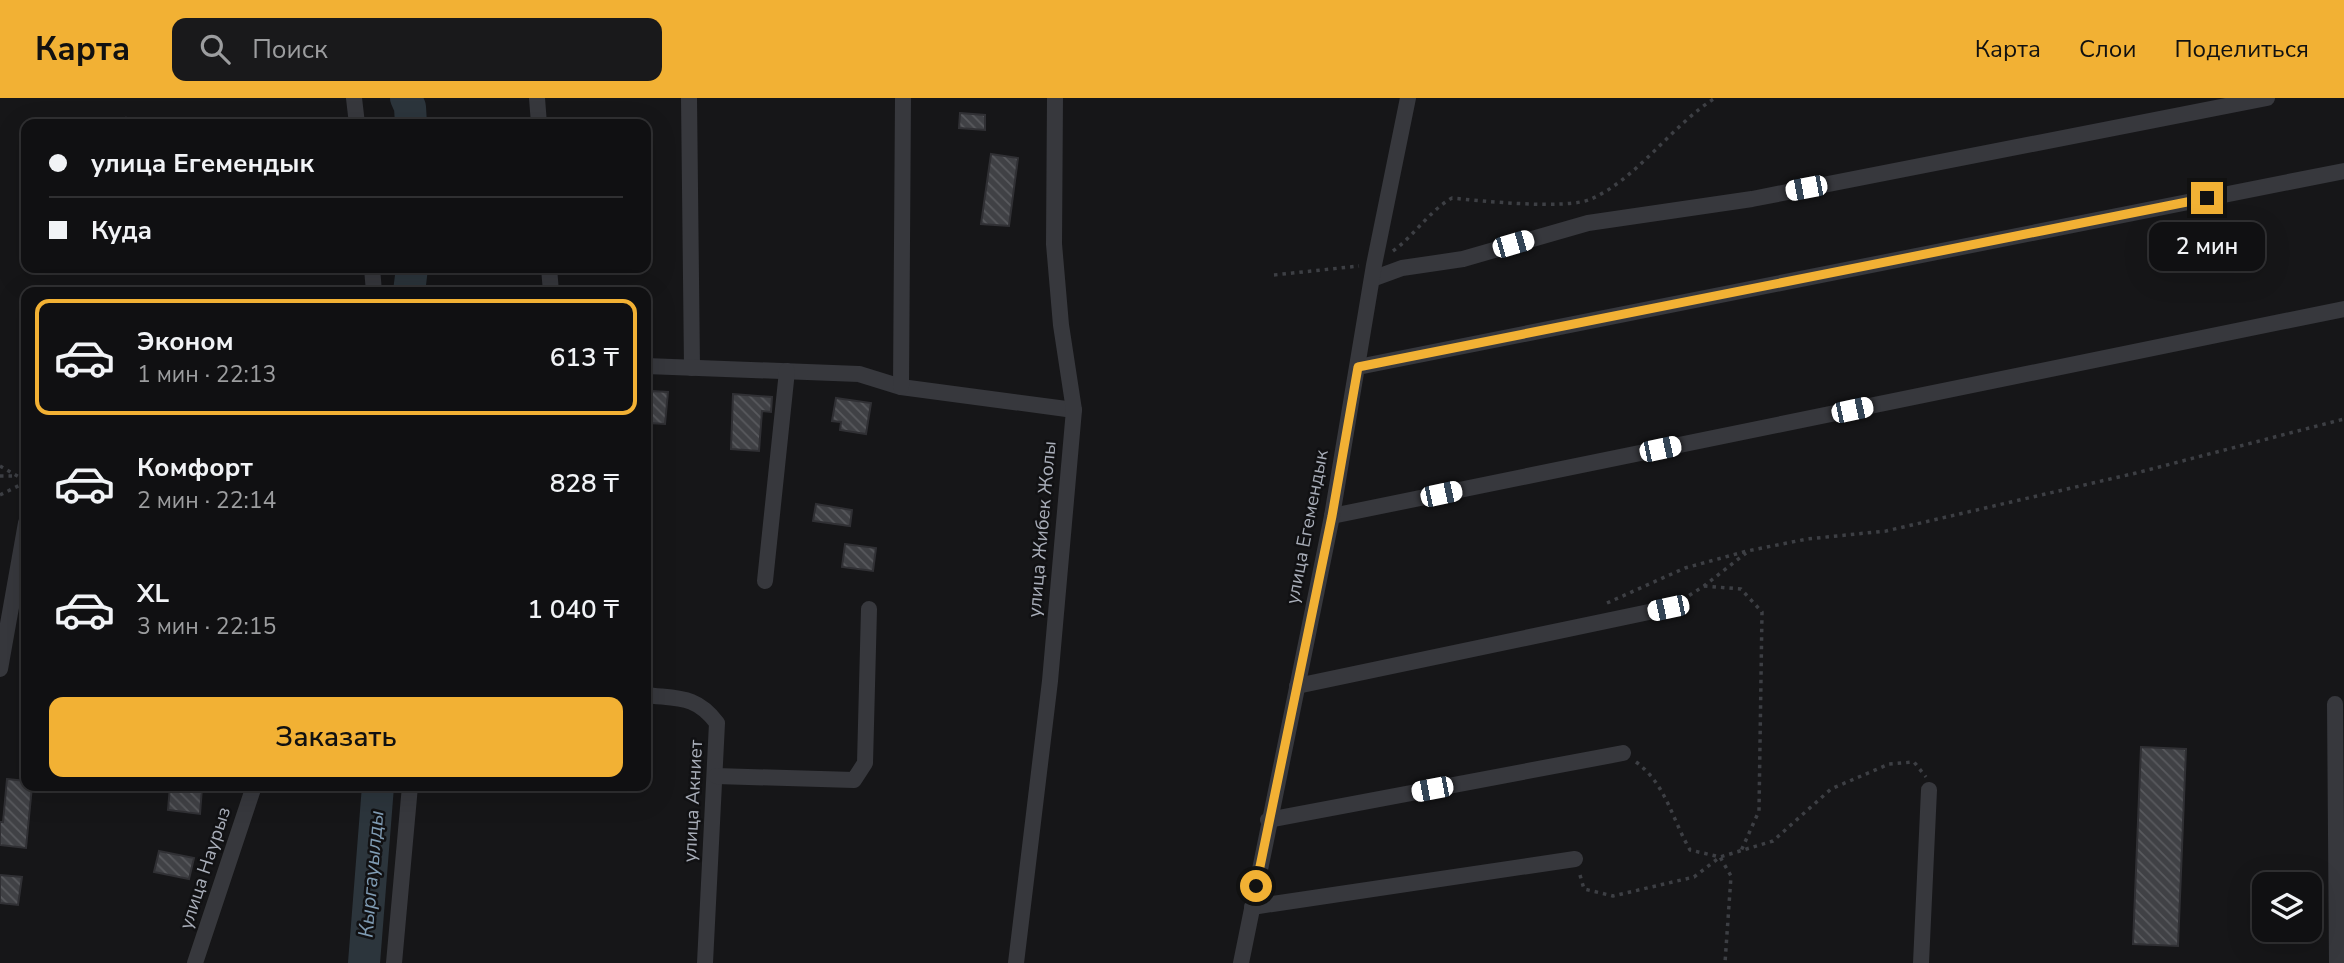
<!DOCTYPE html>
<html lang="ru">
<meta charset="utf-8">
<style>
body{margin:0;font-family:"Nunito Sans",sans-serif;background:#19191b;color:#f1f3f6;height:100vh;display:flex;flex-direction:column;font-size:26px;white-space:nowrap}
*{box-sizing:border-box;margin:0}
p{font-size:23px;color:#9c9d9f}
.icon{flex:none;width:38px;height:38px;fill:none;stroke:currentColor;stroke-width:2;stroke-linecap:round;stroke-linejoin:round}
.map{position:relative;flex:1;overflow:hidden}
.details{position:absolute;left:21px;top:189px;width:630px;height:504px;display:flex;flex-direction:column;background:#101012;border-radius:14px;box-shadow:0 7px 28px #0002,0 0 0 2px #303032}
.details>*{flex:none}
.hud{position:absolute;left:21px;top:21px;width:630px;height:154px;border-radius:14px;box-shadow:0 7px 28px #0002,0 0 0 2px #303032;display:grid;align-content:center;height:154px;padding:0 28px;background:#101012}
.tools{position:absolute;left:2252px;top:774px;display:grid;gap:14px}
.tools a{display:grid;place-items:center;width:70px;height:70px;border-radius:14px;background:#101012;box-shadow:0 7px 28px #0002,0 0 0 2px #303032;font-size:35px}
.end{position:absolute;width:32px;height:32px;margin:-16px;border:9px solid #f2b134;background:#111;box-shadow:0 0 0 4px #111}
.from{border-radius:50%}
.bubble{position:absolute;height:49px;border-radius:14px;background:#101012;box-shadow:0 7px 28px #0002,0 0 0 2px #303032;font-size:23px;font-weight:600;line-height:49px;text-align:center}
.car{position:absolute;width:21px;height:42px;margin:-21px -10px;border-radius:9px;box-shadow:0 0 5px 2px #0007;background:linear-gradient(#fff 24%,#345 0 40%,#fff 0 76%,#345 0 86%,#fff 0)}
.hud b{display:flex;align-items:center;gap:24px;height:66px;font-size:26px}
.hud b+b{border-top:2px solid #303032}
.hud i{width:18px;height:18px;background:#f1f3f6}
ul{padding:12px 0 0;list-style:none}
li{display:flex;align-items:center;gap:21px;height:116px;margin:0 14px 10px;padding:0 14px;border:4px solid transparent;border-radius:14px}
li div{flex:1}
li b{display:block;font-size:26px}
li em{font-style:normal;font-weight:600}
li.current{border-color:#f2b134}
li>.icon{width:63px;height:63px;stroke-width:1.5}
.action{display:flex;gap:14px;margin-top:auto;padding:14px 28px}
.action a{flex:1;height:80px;border-radius:14px;background:#f2b134;color:#111;font-size:28px;font-weight:600;line-height:80px;text-align:center}
header{display:flex;align-items:center;gap:42px;box-sizing:border-box;height:98px;padding:0 35px;background:#f2b134;color:#111}
header strong{font-size:33px}
nav{display:flex;gap:38px;margin-inline-start:auto;font-size:24px}
.search{width:490px;height:63px;background:#19191b;display:flex;align-items:center;gap:18px;box-sizing:border-box;padding:0 24px;border-radius:14px;color:#9c9d9f;font-size:26px}
.map>svg:first-child{display:block}
.lines{fill:none;stroke-linecap:round;stroke-linejoin:round}
.river{stroke:#2c353c;stroke-width:32}
.building{fill:url(#building-back-hatch);stroke:#303034;stroke-width:2}
.path{stroke:#3d3f44;stroke-width:3.5;stroke-dasharray:3.5 5;stroke-linecap:butt}
.minor{stroke:#37383d;stroke-width:16}
.route{stroke:#f2b134;stroke-width:9}
.labels{text-anchor:middle;dominant-baseline:central;stroke-width:5;stroke-linejoin:round;paint-order:stroke}
.street-label{font-size:19px;fill:#a8adb8;stroke:#111113}
.water-label{font-size:21px;font-style:italic;fill:#7f9bb3;stroke:#111113}
</style>
<header>
<strong>Карта</strong>
<div class="search"><svg class="icon" aria-label="search" viewBox="0 0 24 24"><circle cx="10" cy="10" r="6"/><path d="M15 15l6 6"/></svg>Поиск</div>
<nav><a>Карта</a><a>Слои</a><a>Поделиться</a></nav>
</header>
<div class="map">
<svg width="2344" height="865" viewBox="0 0 2344 865">
<defs>
<pattern id="building-back-hatch" width="6" height="6" patternUnits="userSpaceOnUse" patternTransform="scale(1.75)"><rect width="6" height="6" fill="#404145"/><path d="M-1 5l2 2M0 0l6 6M5-1l2 2" fill="none" stroke="#595a5e"/></pattern>
</defs>
<rect width="100%" height="100%" fill="#161618"/>
<g class="lines">
<g class="river">
<path d="M406 0 410 9 411 26"/>
<path d="M409 194 412 170"/>
<path d="M364 865 378 688"/>
</g>
</g>
<g class="building">
<path d="M960 15 985 17V32L959 30Z"/>
<path d="M991 56 1018 60 1009 128 981 126Z"/>
<path d="M651 293 668 294 665 326 649 325Z"/>
<path d="M733 296 772 299 771 314 762 313 759 353 731 351Z"/>
<path d="M836 300 871 305 866 336 840 332 841 324 832 323Z"/>
<path d="M816 406 852 412 850 428 813 423Z"/>
<path d="M845 446 876 450 873 473 842 469Z"/>
<path d="M2141 649 2186 651 2178 848 2133 846Z"/>
<path d="M7 681 26 683V688H32L26 750 0 747V724H3Z"/>
<path d="M170 688 202 690 200 716 168 712Z"/>
<path d="M159 753 194 760 189 781 154 774Z"/>
<path d="M0 777 22 779 18 807 0 805Z"/>
</g>
<g class="lines">
<g class="path">
<path d="M122 26 125 18"/>
<path d="M1393 153C1415 137 1429 113 1452 100 1481 103 1566 112 1591 101 1637 81 1671 28 1715 0"/>
<path d="M1274 177 1359 168"/>
<path d="M0 368 26 383"/>
<path d="M0 378H12"/>
<path d="M0 397 26 384"/>
<path d="M1704 488 1741 491 1762 514 1759 713 1741 753"/>
<path d="M1682 502 1704 488 1746 455"/>
<path d="M1607 505 1685 470 1747 453 1807 441 1886 433 2136 375 2344 321"/>
<path d="M1636 664C1666 686 1672 721 1690 752L1720 759 1731 778 1725 865"/>
<path d="M1580 777 1584 791 1613 798 1694 779 1720 759 1773 743 1831 691 1889 666 1914 664 1926 679"/>
</g>
<g class="minor">
<path d="M354 0 357 26"/>
<path d="M537 0 539 26"/>
<path d="M689 0 692 270"/>
<path d="M372 170 374 194"/>
<path d="M549 170 551 194"/>
<path d="M1372 181 1402 170 1463 161 1588 125 1752 101 2267 0"/>
<path d="M646 268 859 276 901 289 1074 312"/>
<path d="M1358 269 2344 73"/>
<path d="M901 289 903 0"/>
<path d="M1332 418 2344 211"/>
<path d="M765 483 787 273"/>
<path d="M0 571 26 425"/>
<path d="M1297 588 1668 510"/>
<path d="M646 597C678 601 696 597 717 625L705 865"/>
<path d="M2335 606 2337 865"/>
<path d="M716 678 854 682 865 665 869 511"/>
<path d="M1268 722 1623 655"/>
<path d="M1252 809 1575 761"/>
<path d="M195 865 254 688"/>
<path d="M394 865 410 688"/>
<path d="M1016 865 1050 583 1074 312 1061 227 1054 146 1055 0"/>
<path d="M1241 865 1332 418 1374 167 1408 0"/>
<path d="M1921 865 1929 692"/>
</g>
</g>
<g class="lines">
<path class="route" d="M1256 788 1332 418 1358 269 2207 100"/>
</g>
<g class="labels">
<g class="street-label">
<text transform="translate(1307 429) rotate(-79)">улица Егемендык</text>
<text transform="translate(1042 431) rotate(-85)">улица Жибек Жолы</text>
<text transform="translate(693 703) rotate(-87)">улица Акниет</text>
<text transform="translate(205 770) rotate(-72)">улица Наурыз</text>
</g>
<g class="water-label">
<text transform="translate(371 776) rotate(-85)">Кыргауылды</text>
</g>
</g>
</svg>
<div class="tools">
<a><svg class="icon" aria-label="layers" viewBox="0 0 24 24"><path d="M12 4l9 5-9 5-9-5zM3 14l9 5 9-5"/></svg></a>
</div>
<i class="end from" style="left:1256px;top:788px"></i>
<i class="end" style="left:2207px;top:100px"></i>
<div class="bubble" style="left:2149px;top:124px;width:116px">2 мин</div>
<i class="car" style="left:1806px;top:90px;rotate:259deg"></i>
<i class="car" style="left:1513px;top:146px;rotate:74deg"></i>
<i class="car" style="left:1852px;top:312px;rotate:78deg"></i>
<i class="car" style="left:1660px;top:351px;rotate:78deg"></i>
<i class="car" style="left:1441px;top:396px;rotate:78deg"></i>
<i class="car" style="left:1668px;top:510px;rotate:258deg"></i>
<i class="car" style="left:1432px;top:691px;rotate:259deg"></i>
<div class="hud">
<b><i class="from"></i>улица Егемендык</b>
<b><i></i>Куда</b>
</div>
<section class="details">
<ul>
<li class="current"><svg class="icon" aria-label="car" viewBox="0 0 24 24"><path d="M5 17H2v-5l4-1 3-4h7l3 4 3 1v5h-3M9 17h6M6 11h13"/><circle cx="7" cy="17" r="2"/><circle cx="17" cy="17" r="2"/></svg><div><b>Эконом</b><p>1 мин · 22:13</p></div><em>613 ₸</em></li>
<li><svg class="icon" aria-label="car" viewBox="0 0 24 24"><path d="M5 17H2v-5l4-1 3-4h7l3 4 3 1v5h-3M9 17h6M6 11h13"/><circle cx="7" cy="17" r="2"/><circle cx="17" cy="17" r="2"/></svg><div><b>Комфорт</b><p>2 мин · 22:14</p></div><em>828 ₸</em></li>
<li><svg class="icon" aria-label="car" viewBox="0 0 24 24"><path d="M5 17H2v-5l4-1 3-4h7l3 4 3 1v5h-3M9 17h6M6 11h13"/><circle cx="7" cy="17" r="2"/><circle cx="17" cy="17" r="2"/></svg><div><b>XL</b><p>3 мин · 22:15</p></div><em>1 040 ₸</em></li>
</ul>
<div class="action"><a>Заказать</a></div>
</section>
</div>
